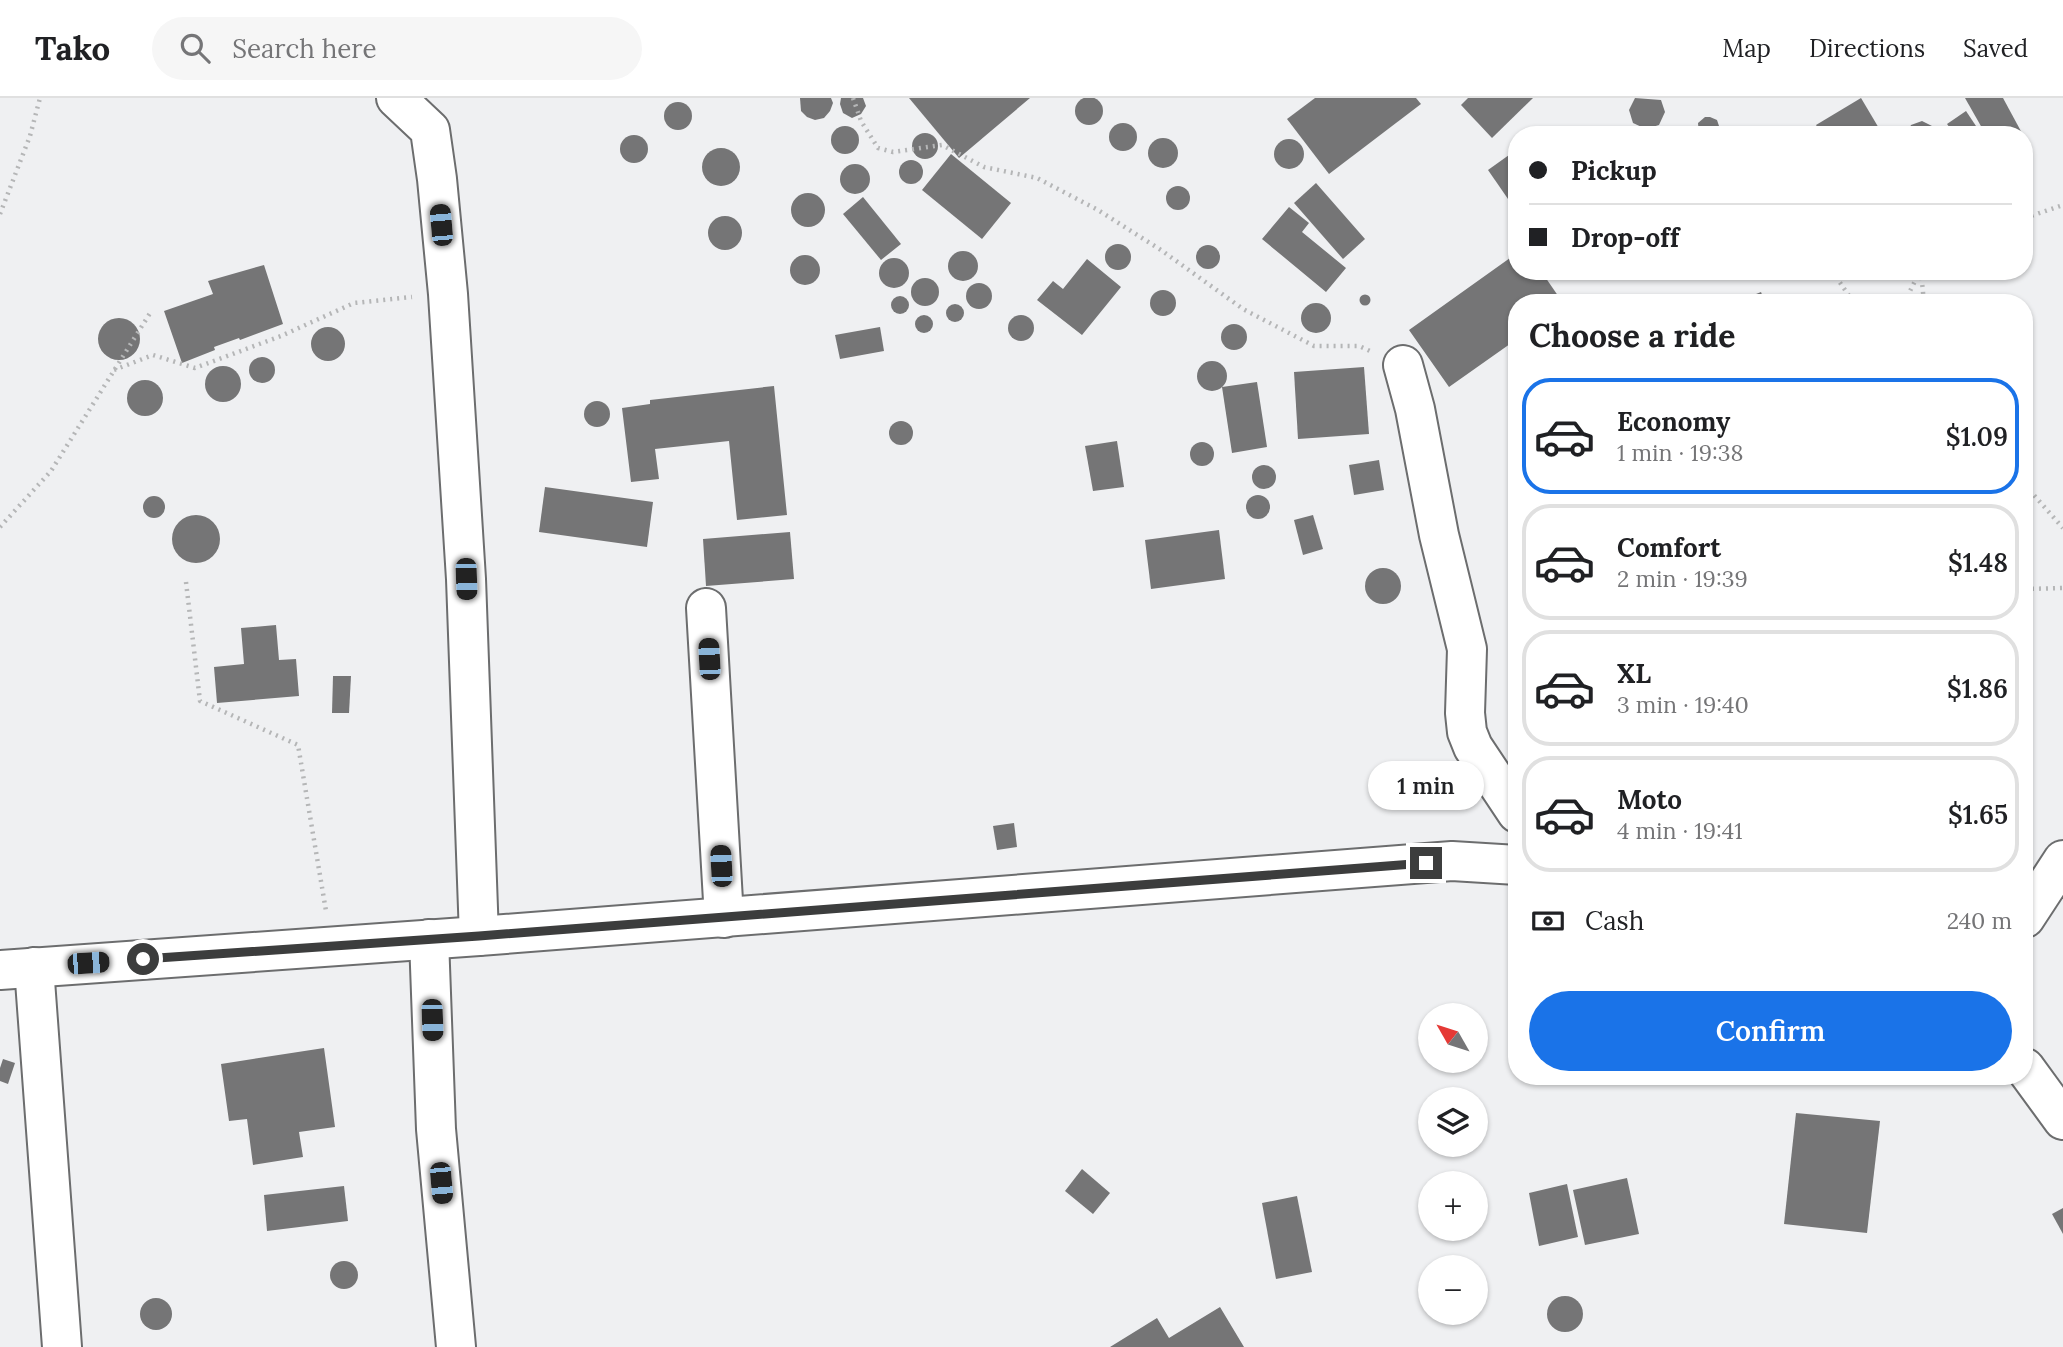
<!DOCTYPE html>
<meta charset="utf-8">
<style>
body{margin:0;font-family:Lora,serif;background:#f6f6f6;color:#202124;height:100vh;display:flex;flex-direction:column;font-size:26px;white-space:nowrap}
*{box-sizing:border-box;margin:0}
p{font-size:23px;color:#757577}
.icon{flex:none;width:38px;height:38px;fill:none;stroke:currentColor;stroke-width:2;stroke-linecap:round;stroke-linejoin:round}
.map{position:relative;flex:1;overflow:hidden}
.sheet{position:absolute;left:1508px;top:196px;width:525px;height:791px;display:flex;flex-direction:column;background:#fff;border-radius:28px;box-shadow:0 2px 5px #0004}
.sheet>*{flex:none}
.guide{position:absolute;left:1508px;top:28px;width:525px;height:154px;border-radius:28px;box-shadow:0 2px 5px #0004;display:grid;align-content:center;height:154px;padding:0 21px;background:#fff}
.needle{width:46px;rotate:309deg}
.buttons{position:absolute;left:1418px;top:905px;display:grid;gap:14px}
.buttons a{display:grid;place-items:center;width:70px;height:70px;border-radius:50%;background:#fff;box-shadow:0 2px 5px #0004;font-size:35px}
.end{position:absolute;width:32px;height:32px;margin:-16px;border:9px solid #3c3d3d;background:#fff;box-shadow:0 0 0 4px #fff}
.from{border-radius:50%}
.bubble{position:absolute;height:49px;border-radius:24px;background:#fff;box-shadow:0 2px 5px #0004;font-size:23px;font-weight:600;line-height:49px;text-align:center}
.car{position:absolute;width:21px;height:42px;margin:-21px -10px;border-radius:9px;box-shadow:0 0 5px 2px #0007;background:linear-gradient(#222 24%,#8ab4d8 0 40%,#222 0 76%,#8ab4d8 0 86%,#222 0)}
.guide b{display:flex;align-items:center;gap:24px;height:66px;font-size:26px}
.guide b+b{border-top:2px solid #e0e0e0}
.guide i{width:18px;height:18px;background:#202124}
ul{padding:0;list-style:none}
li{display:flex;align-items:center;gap:21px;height:116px;margin:0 14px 10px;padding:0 7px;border:4px solid #e0e0e0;border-radius:28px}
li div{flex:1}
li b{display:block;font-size:26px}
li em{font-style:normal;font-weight:600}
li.active{border-color:#1a73e8}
li>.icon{width:63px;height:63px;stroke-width:1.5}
h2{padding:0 21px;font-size:32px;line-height:84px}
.pay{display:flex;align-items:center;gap:18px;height:77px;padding:0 21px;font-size:26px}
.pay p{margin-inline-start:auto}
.action{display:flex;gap:14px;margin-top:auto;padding:14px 21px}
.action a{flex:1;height:80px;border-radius:42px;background:#1a73e8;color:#fff;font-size:28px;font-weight:600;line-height:80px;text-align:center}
header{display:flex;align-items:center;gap:42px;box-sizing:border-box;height:98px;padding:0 35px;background:#fff;border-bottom:2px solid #e0e0e0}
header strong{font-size:33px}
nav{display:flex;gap:38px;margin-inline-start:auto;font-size:24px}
.search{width:490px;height:63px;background:#f6f6f6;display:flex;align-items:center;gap:18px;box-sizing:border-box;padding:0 24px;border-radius:38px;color:#757577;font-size:26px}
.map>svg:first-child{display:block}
.building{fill:#757576}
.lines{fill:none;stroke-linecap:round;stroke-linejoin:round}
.street-casing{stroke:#6c6d6e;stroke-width:42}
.secondary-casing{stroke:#6c6d6e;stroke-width:42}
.path{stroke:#b5b6b7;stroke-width:4.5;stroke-dasharray:2 5;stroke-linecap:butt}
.street{stroke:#fff;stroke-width:38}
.secondary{stroke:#fff;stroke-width:38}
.route{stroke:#3c3d3d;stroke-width:9}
</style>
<header>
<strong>Tako</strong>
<div class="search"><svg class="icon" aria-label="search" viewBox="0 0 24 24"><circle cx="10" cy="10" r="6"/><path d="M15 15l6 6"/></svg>Search here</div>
<nav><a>Map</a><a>Directions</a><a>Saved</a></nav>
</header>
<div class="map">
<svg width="2063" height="1249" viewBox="0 0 2063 1249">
<rect width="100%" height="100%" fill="#eff0f2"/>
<g class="building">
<circle cx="1089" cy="13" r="14"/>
<path d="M800 0H831L833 5 830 13 824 20 815 22 807 19 801 13Z"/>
<path d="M863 0 866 8 861 16 852 20 843 15 840 6 841 0Z"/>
<path d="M909 0H1030L959 60Z"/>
<path d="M1315 0H1416L1421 6 1329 76 1287 21Z"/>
<path d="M1468 0H1533L1492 40 1461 7Z"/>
<path d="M1635 0 1661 2 1665 14 1659 27 1646 31 1633 25 1629 12Z"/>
<path d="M1861 0 1883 37H1822L1816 27Z"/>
<path d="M1965 0H2003L2023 37H1986Z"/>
<circle cx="678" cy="18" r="14"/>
<path d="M1966 13 1982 37H1955L1947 26Z"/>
<path d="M1705 19H1710L1717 22 1720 31 1718 37H1699L1698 25Z"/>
<path d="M1922 23 1932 28 1935 37H1906L1911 27Z"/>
<circle cx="1123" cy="39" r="14"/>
<circle cx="845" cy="42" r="14"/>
<circle cx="925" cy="48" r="13"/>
<circle cx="634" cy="51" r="14"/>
<circle cx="1163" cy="55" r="15"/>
<circle cx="1289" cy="56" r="15"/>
<circle cx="721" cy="69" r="19"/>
<path d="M951 56 1011 105 982 141 922 92Z"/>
<path d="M1509 57 1517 68V114L1488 72Z"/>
<circle cx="911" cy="74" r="12"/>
<circle cx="855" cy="81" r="15"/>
<path d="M1316 85 1365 141 1343 161 1294 105Z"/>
<circle cx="1178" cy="100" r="12"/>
<circle cx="808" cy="112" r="17"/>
<path d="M863 99 901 146 881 162 843 116Z"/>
<path d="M1289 109 1309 125 1302 134 1346 170 1326 194 1262 141Z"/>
<circle cx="725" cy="135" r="17"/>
<circle cx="1118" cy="159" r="13"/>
<circle cx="1208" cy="159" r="12"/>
<circle cx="963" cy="168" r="15"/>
<path d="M1517 155V173H1541L1563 205H1517V241L1449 289 1409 232Z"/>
<circle cx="805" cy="172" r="15"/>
<circle cx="894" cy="175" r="15"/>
<path d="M1087 161 1121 189 1082 237 1037 202 1053 183 1063 191Z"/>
<path d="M264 167 283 226 240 242 239 240 214 249 215 252 182 265 164 213 213 196 208 183Z"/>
<circle cx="925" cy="194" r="14"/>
<circle cx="979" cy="198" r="13"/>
<circle cx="1163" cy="205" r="13"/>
<path d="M1761 194 1765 205H1734Z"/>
<circle cx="1365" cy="202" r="5.5"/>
<circle cx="900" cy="207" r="9"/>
<circle cx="1316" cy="220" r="15"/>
<circle cx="955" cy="215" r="9"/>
<circle cx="924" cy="226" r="9"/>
<circle cx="1021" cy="230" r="13"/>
<circle cx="119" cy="241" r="21"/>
<circle cx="1234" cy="239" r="13"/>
<circle cx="328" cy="246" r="17"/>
<path d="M880 229 884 253 840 261 835 237Z"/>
<circle cx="262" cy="272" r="13"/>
<circle cx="1212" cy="278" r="15"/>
<circle cx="223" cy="286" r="18"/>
<path d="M1364 269 1369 336 1298 341 1294 274Z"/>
<circle cx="145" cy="300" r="18"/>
<path d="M1257 284 1267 349 1232 355 1222 289Z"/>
<path d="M774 288 787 417 737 422 729 343 655 351 659 381 631 384 622 310 650 306V302Z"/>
<circle cx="597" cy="316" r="13"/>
<circle cx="901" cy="335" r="12"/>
<path d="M1117 343 1124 389 1093 393 1085 348Z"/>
<circle cx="1202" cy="356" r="12"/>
<path d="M1379 362 1384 392 1354 397 1349 367Z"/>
<circle cx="1264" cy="379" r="12"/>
<path d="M545 389 653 404 647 449 539 434Z"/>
<circle cx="1258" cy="409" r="12"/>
<circle cx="154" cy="409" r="11"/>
<path d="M1313 417 1323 451 1303 457 1294 422Z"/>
<circle cx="196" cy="441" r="24"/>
<path d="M1219 432 1225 481 1151 491 1145 442Z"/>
<path d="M790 434 794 481 706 488 703 441Z"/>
<circle cx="1383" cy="488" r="18"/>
<path d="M276 527 279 562 296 561 299 598 217 605 214 569 244 566 241 530Z"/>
<path d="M333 578H351L349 615H332Z"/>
<path d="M1014 725 1017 749 997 752 993 728Z"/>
<path d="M324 950 335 1029 299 1034 303 1059 253 1067 247 1021 229 1023 221 966Z"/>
<path d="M3 961 15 965 8 986 0 983V970Z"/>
<path d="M1796 1015 1880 1023 1867 1135 1784 1126Z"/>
<path d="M1082 1071 1110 1095 1093 1116 1065 1093Z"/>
<path d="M1627 1080 1639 1136 1585 1147 1573 1092Z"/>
<path d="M1567 1086 1578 1139 1539 1148 1529 1095Z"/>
<path d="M344 1088 348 1123 267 1133 264 1097Z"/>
<path d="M1297 1098 1312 1174 1276 1181 1262 1105Z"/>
<path d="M2063 1110V1136L2052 1116Z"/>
<circle cx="344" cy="1177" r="14"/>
<circle cx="1565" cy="1216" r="18"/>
<circle cx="156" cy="1216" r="16"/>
<path d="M1220 1209 1244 1249H1110L1157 1220 1169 1240Z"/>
</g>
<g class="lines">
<defs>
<g id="street">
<path d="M396 0 430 32 437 81 448 196 466 481 479 838"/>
<path d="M1403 267 1415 311 1439 437 1467 551 1465 615 1467 634 1473 649 1517 715"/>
<path d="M706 510 724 820"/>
<path d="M2025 820 2063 762"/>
<path d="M429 841 436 1031 456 1249"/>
<path d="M34 869 62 1249"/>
</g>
<g id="secondary">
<path d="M0 872 479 838 1452 763 1517 767"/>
<path d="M2025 970 2063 1022"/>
</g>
</defs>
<use href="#street" class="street-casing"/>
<use href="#secondary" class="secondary-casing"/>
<g class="path">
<path d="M853 0 861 23 878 50 893 54 942 47 984 69 1037 80 1098 112 1161 152 1243 211 1314 248H1359L1370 253"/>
<path d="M0 116 30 38 40 0"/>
<path d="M2025 120 2063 107"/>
<path d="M1832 173 1854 205"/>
<path d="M1921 173 1924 205"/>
<path d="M1904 205 1920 173"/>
<path d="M114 272 153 257 195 270 281 238 354 205 412 199"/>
<path d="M2025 387 2063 430"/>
<path d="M0 429 51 373 152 212"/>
<path d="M186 484 200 603 298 647 326 813"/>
<path d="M2025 491 2063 490"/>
</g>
<use href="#street" class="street"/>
<use href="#secondary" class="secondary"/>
</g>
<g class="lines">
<path class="route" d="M143 861 479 838 1426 765"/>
</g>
</svg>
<div class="buttons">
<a><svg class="needle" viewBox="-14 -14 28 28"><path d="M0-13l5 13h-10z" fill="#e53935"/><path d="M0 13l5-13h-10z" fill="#757577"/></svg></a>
<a><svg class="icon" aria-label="layers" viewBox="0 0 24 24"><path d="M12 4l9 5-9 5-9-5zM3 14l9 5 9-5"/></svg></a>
<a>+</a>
<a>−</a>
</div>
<i class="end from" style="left:143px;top:861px"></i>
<i class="end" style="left:1426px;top:765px"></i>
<div class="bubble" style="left:1368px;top:663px;width:116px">1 min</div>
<i class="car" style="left:441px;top:127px;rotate:355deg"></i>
<i class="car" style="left:466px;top:481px;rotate:178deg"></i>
<i class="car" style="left:709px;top:561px;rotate:357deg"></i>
<i class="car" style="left:721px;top:768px;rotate:357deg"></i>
<i class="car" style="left:88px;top:865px;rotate:86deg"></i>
<i class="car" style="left:432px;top:922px;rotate:178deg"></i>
<i class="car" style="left:441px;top:1085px;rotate:175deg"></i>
<div class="guide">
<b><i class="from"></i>Pickup</b>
<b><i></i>Drop-off</b>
</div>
<section class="sheet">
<h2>Choose a ride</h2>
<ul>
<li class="active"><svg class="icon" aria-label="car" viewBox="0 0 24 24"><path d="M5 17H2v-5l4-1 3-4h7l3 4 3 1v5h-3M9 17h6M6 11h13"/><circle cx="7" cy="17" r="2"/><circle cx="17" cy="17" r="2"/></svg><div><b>Economy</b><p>1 min · 19:38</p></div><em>$1.09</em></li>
<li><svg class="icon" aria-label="car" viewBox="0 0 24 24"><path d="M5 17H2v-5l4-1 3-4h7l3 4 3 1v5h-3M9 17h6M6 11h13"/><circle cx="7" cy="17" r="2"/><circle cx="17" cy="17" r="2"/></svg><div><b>Comfort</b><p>2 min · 19:39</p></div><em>$1.48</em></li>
<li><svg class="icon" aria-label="car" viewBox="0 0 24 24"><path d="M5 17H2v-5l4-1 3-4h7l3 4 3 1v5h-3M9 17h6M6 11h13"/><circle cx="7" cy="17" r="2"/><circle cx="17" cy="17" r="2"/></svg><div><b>XL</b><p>3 min · 19:40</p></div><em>$1.86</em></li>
<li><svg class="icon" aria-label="car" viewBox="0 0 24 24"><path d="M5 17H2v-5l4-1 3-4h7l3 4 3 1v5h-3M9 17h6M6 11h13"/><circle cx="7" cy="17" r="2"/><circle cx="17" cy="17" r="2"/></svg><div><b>Moto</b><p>4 min · 19:41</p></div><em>$1.65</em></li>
</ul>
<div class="pay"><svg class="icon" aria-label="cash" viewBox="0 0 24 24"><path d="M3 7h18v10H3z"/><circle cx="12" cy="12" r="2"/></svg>Cash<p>240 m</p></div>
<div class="action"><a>Confirm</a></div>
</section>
</div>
